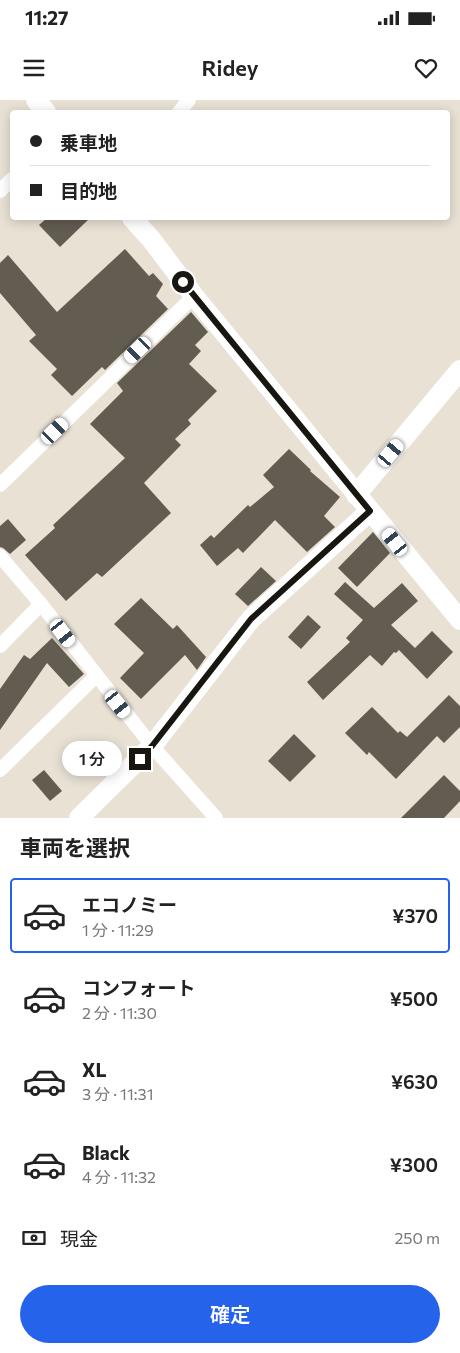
<!DOCTYPE html>
<html lang="ja">
<meta charset="utf-8">
<style>
body{margin:0;font-family:Commissioner,"Noto Sans JP",sans-serif;background:#f6f6f6;color:#222;height:100vh;display:flex;flex-direction:column;font-size:19px;white-space:nowrap}
*{box-sizing:border-box;margin:0}
p{font-size:16px;color:#767676}
.icon{flex:none;width:28px;height:28px;fill:none;stroke:currentColor;stroke-width:2;stroke-linecap:round;stroke-linejoin:round}
.map{position:relative;height:718px;overflow:hidden}
.side{display:flex;flex-direction:column;background:#fff;flex:1}
.side>*{flex:none}
.banner{position:absolute;left:10px;top:10px;width:440px;height:110px;border-radius:5px;box-shadow:0 2px 12px #0003;display:grid;align-content:center;height:110px;padding:0 20px;background:#fff}
.end{position:absolute;width:22px;height:22px;margin:-11px;border:6px solid #181611;background:#fff;box-shadow:0 0 0 2px #fff}
.from{border-radius:50%}
.bubble{position:absolute;height:35px;border-radius:18px;background:#fff;box-shadow:0 2px 12px #0003;font-size:16px;font-weight:600;line-height:35px;text-align:center}
.car{position:absolute;width:15px;height:30px;margin:-15px -8px;border-radius:6px;box-shadow:0 0 4px 1px #0007;background:linear-gradient(#fff 24%,#345 0 40%,#fff 0 76%,#345 0 86%,#fff 0)}
.banner b{display:flex;align-items:center;gap:18px;height:48px;font-size:19px}
.banner b+b{border-top:1px solid #e0e0e0}
.banner i{width:12px;height:12px;background:#222}
ul{padding:0;list-style:none}
li{display:flex;align-items:center;gap:15px;height:75px;margin:0 10px 8px;padding:0 10px;border:2px solid transparent;border-radius:5px}
li div{flex:1}
li b{display:block;font-size:19px}
li em{font-style:normal;font-weight:600}
li.on{border-color:#2563eb}
li>.icon{width:45px;height:45px;stroke-width:1.5}
h2{padding:0 20px;font-size:22px;line-height:60px}
.pay{display:flex;align-items:center;gap:12px;height:55px;padding:0 20px;font-size:19px}
.pay p{margin-inline-start:auto}
.button{display:flex;gap:10px;margin-top:auto;padding:10px 20px}
.button a{flex:1;height:58px;border-radius:30px;background:#2563eb;color:#fff;font-size:20px;font-weight:600;line-height:58px;text-align:center}
.status{display:flex;justify-content:space-between;align-items:center;height:35px;padding:0 25px;background:#fff;direction:ltr}
.status svg{height:14px;fill:currentColor}
header{display:flex;justify-content:space-between;align-items:center;height:65px;padding:0 20px;background:#fff;font-size:22px;font-weight:600}
.map>svg:first-child{display:block}
.building{fill:#625c51}
.lines{fill:none;stroke-linecap:round;stroke-linejoin:round}
.street{stroke:#fff;stroke-width:14}
.secondary{stroke:#fff;stroke-width:20}
.route{stroke:#181611;stroke-width:6}
</style>
<div class="status"><b>11:27</b><svg viewBox="0 0 49 12"><path d="M0 12V9h3v3zM5 12V6h3v6zM10 12V3h3v9zM15 12V0h3v12zM26 1h20v11H26zM47 4h2v5h-2z"/></svg></div>
<header><svg class="icon" aria-label="menu" viewBox="0 0 24 24"><path d="M4 6h16M4 12h16M4 18h16"/></svg>Ridey<svg class="icon" aria-label="heart" viewBox="0 0 24 24"><path d="M12 20l-8-8c-3-5 5-10 8-4 3-6 11-1 8 4z"/></svg></header>
<div class="map">
<svg width="460" height="718" viewBox="0 0 460 718">
<rect width="100%" height="100%" fill="#e8e1d4"/>
<g class="building">
<path d="M47 118H90L60 147 39 125Z"/>
<path d="M125 149 149 176 153 173 163 184 156 196 168 209 105 270 102 267 72 296 51 275 57 269 29 241 36 235 0 193V163L8 155 57 212Z"/>
<path d="M191 212 208 232 195 245 201 251 189 264 217 291 188 320 191 324 175 339 181 345 144 383 171 413 102 477 97 473 66 501 25 455 55 428 53 425 125 358 90 324 123 291 117 283Z"/>
<path d="M289 349 311 370 310 371 340 397 324 416 335 427 307 452 275 420 243 453 238 448 217 466 200 445 211 435 214 438 248 405 250 407 274 387 263 375Z"/>
<path d="M8 419 26 440 10 454 3 448 0 447V426Z"/>
<path d="M373 432 390 453 357 487 338 468Z"/>
<path d="M261 467 276 481 248 506 235 494Z"/>
<path d="M345 482 374 508 402 483 418 501 391 525 415 548 432 531 453 552 427 579 399 550 396 553 394 552 382 566 370 555 323 600 307 582 350 542 346 538 363 520 334 494Z"/>
<path d="M141 498 173 529 177 525 206 557 197 570 185 555 141 599 120 578 144 553 114 524Z"/>
<path d="M308 515 321 527 301 549 288 537Z"/>
<path d="M52 538 84 574 69 587 47 563 0 630V589L24 555 30 559Z"/>
<path d="M449 595 460 606V627L444 643 437 636 396 679 369 652 367 655 345 633 372 607 398 633 400 631 407 637Z"/>
<path d="M294 634 316 656 290 682 268 661Z"/>
<path d="M44 670 62 691 50 701 32 680Z"/>
<path d="M444 675 460 691V701L444 718H401Z"/>
</g>
<g class="lines">
<g class="street">
<path d="M179 12 189 0"/>
<path d="M0 91 12 79"/>
<path d="M0 385 194 196"/>
<path d="M0 456 41 504 152 646 216 718"/>
<path d="M0 546 41 504"/>
<path d="M0 670 96 576"/>
</g>
<g class="secondary">
<path d="M36 0 46 12"/>
<path d="M132 118 151 139 194 196 460 520"/>
<path d="M356 395 460 270"/>
<path d="M79 718 152 646 251 519 370 411"/>
</g>
</g>
<g class="lines">
<path class="route" d="M140 659 152 646 251 519 370 411 183 182"/>
</g>
</svg>
<i class="end from" style="left:183px;top:182px"></i>
<i class="end" style="left:140px;top:659px"></i>
<div class="bubble" style="left:62px;top:641px;width:60px">1 分</div>
<i class="car" style="left:138px;top:250px;rotate:226deg"></i>
<i class="car" style="left:55px;top:331px;rotate:46deg"></i>
<i class="car" style="left:391px;top:353px;rotate:40deg"></i>
<i class="car" style="left:395px;top:442px;rotate:321deg"></i>
<i class="car" style="left:63px;top:533px;rotate:143deg"></i>
<i class="car" style="left:118px;top:604px;rotate:141deg"></i>
<div class="banner">
<b><i class="from"></i>乗車地</b>
<b><i></i>目的地</b>
</div>
</div>
<section class="side">
<h2>車両を選択</h2>
<ul>
<li class="on"><svg class="icon" aria-label="car" viewBox="0 0 24 24"><path d="M5 17H2v-5l4-1 3-4h7l3 4 3 1v5h-3M9 17h6M6 11h13"/><circle cx="7" cy="17" r="2"/><circle cx="17" cy="17" r="2"/></svg><div><b>エコノミー</b><p>1 分 · 11:29</p></div><em>¥370</em></li>
<li><svg class="icon" aria-label="car" viewBox="0 0 24 24"><path d="M5 17H2v-5l4-1 3-4h7l3 4 3 1v5h-3M9 17h6M6 11h13"/><circle cx="7" cy="17" r="2"/><circle cx="17" cy="17" r="2"/></svg><div><b>コンフォート</b><p>2 分 · 11:30</p></div><em>¥500</em></li>
<li><svg class="icon" aria-label="car" viewBox="0 0 24 24"><path d="M5 17H2v-5l4-1 3-4h7l3 4 3 1v5h-3M9 17h6M6 11h13"/><circle cx="7" cy="17" r="2"/><circle cx="17" cy="17" r="2"/></svg><div><b>XL</b><p>3 分 · 11:31</p></div><em>¥630</em></li>
<li><svg class="icon" aria-label="car" viewBox="0 0 24 24"><path d="M5 17H2v-5l4-1 3-4h7l3 4 3 1v5h-3M9 17h6M6 11h13"/><circle cx="7" cy="17" r="2"/><circle cx="17" cy="17" r="2"/></svg><div><b>Black</b><p>4 分 · 11:32</p></div><em>¥300</em></li>
</ul>
<div class="pay"><svg class="icon" aria-label="cash" viewBox="0 0 24 24"><path d="M3 7h18v10H3z"/><circle cx="12" cy="12" r="2"/></svg>現金<p>250 m</p></div>
<div class="button"><a>確定</a></div>
</section>
